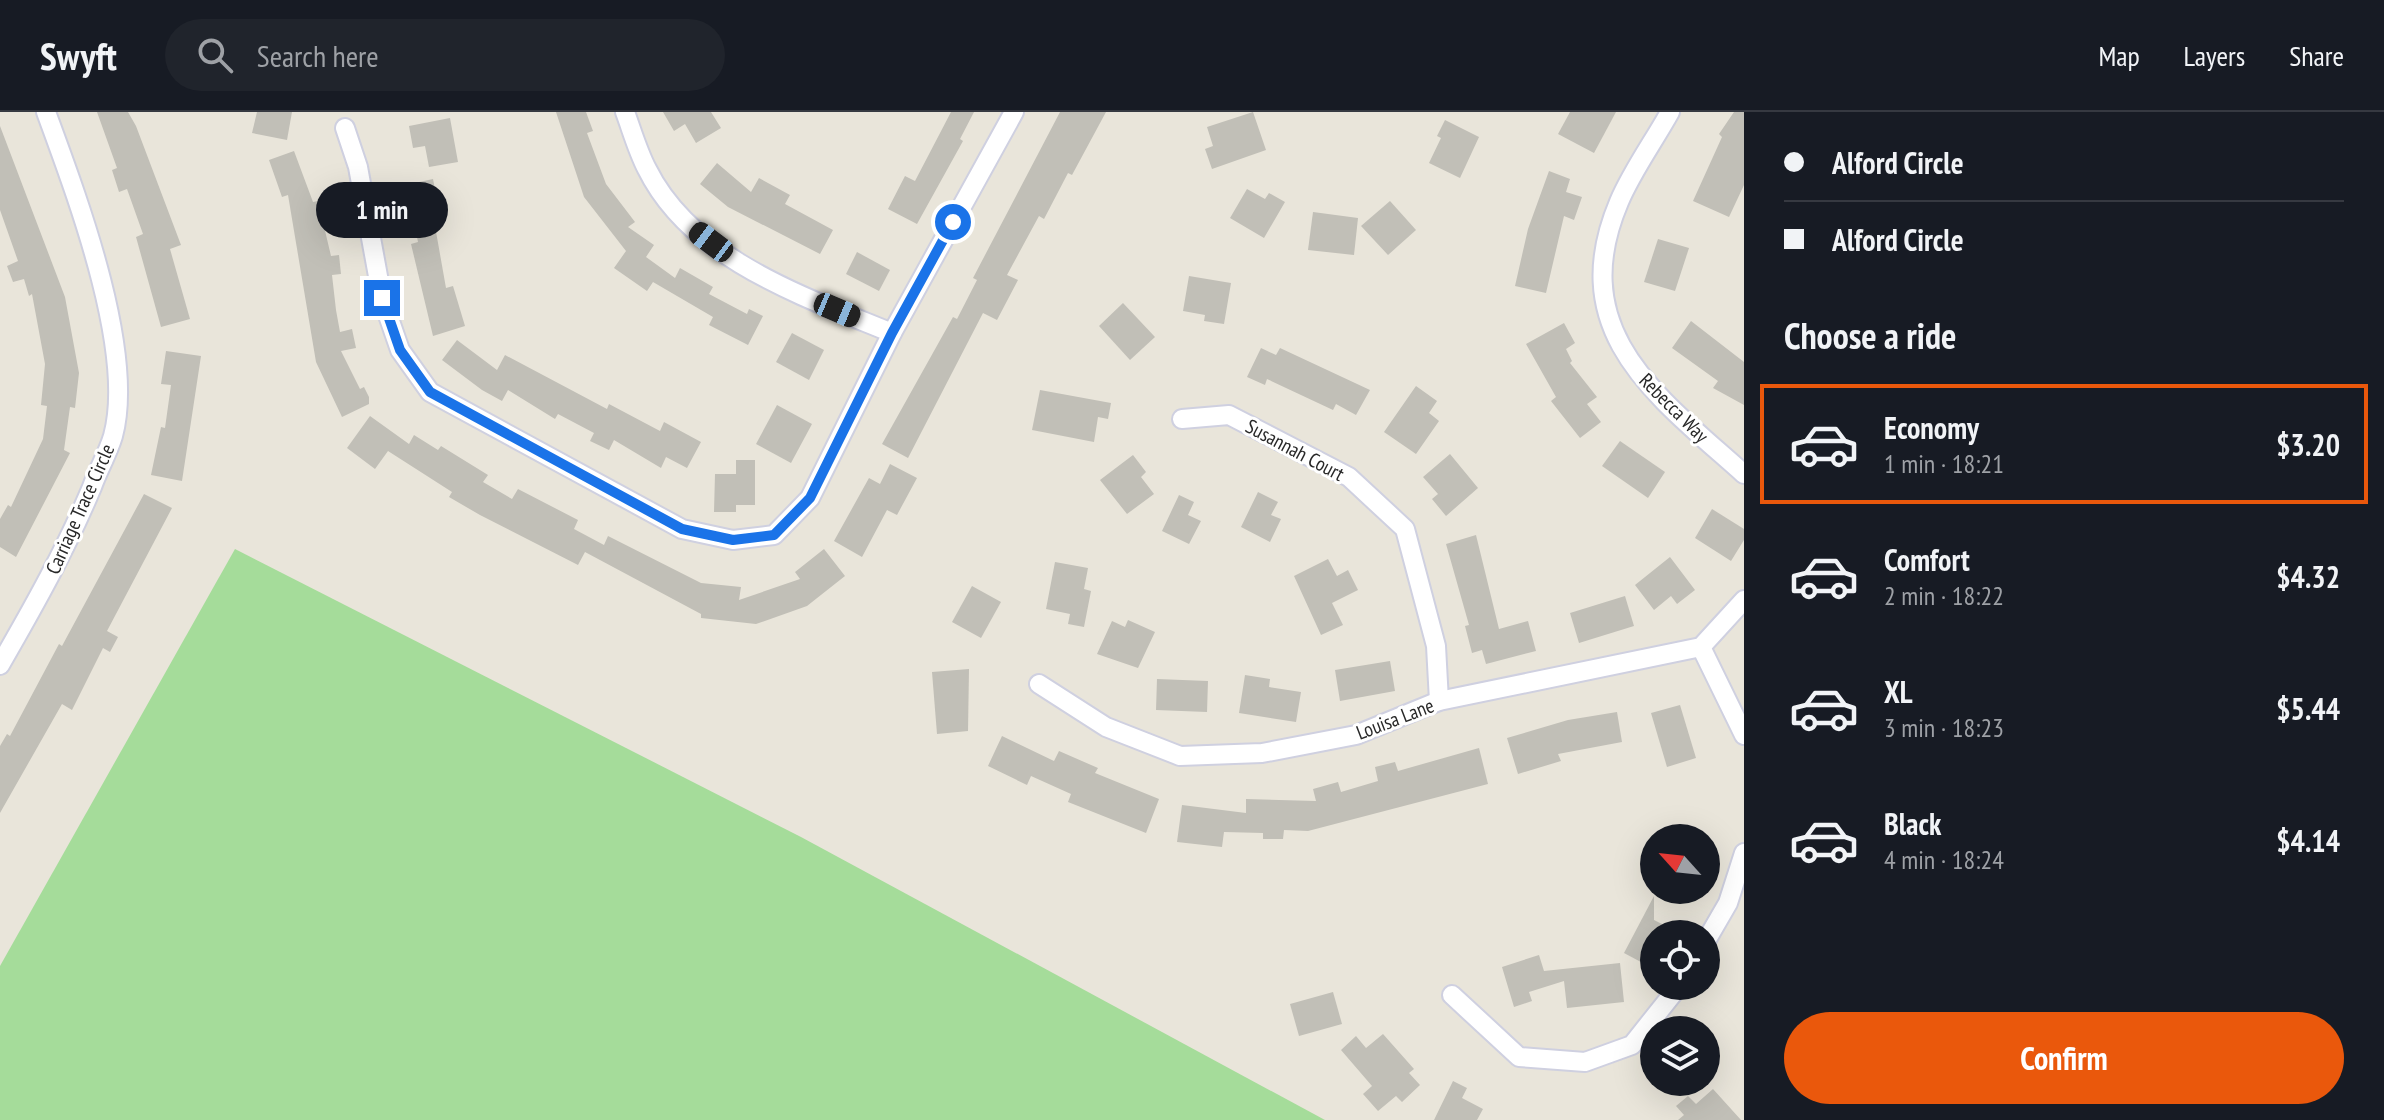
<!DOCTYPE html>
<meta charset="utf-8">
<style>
body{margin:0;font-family:"PT Sans Narrow",sans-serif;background:#20242c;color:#f1f3f6;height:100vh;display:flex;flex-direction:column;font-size:30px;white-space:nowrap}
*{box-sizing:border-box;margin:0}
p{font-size:26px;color:#9ea1a6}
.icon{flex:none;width:44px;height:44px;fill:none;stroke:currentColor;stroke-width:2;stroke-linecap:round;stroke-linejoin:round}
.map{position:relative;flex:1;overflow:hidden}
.side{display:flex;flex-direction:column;background:#171b24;width:640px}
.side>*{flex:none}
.hud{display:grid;align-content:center;height:176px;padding:0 40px;background:#171b24}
.needle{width:52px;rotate:297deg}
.tools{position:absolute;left:1640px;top:712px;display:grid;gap:16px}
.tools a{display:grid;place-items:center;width:80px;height:80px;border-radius:50%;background:#171b24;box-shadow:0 8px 32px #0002;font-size:40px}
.end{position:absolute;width:36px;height:36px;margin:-18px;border:10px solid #1a73e8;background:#fff;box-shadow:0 0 0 4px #fff}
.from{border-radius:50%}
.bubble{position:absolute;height:56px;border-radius:28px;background:#171b24;box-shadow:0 8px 32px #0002;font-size:26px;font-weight:700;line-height:56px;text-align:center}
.car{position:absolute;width:24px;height:48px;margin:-24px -12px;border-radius:10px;box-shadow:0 0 6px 2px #0007;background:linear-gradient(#222 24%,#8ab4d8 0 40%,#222 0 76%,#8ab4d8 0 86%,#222 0)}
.hud b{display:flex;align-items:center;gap:28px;height:76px;font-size:30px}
.hud b+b{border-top:2px solid #363941}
.hud i{width:20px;height:20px;background:#f1f3f6}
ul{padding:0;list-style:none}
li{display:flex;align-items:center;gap:24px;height:120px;margin:0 16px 12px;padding:0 24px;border:4px solid transparent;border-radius:0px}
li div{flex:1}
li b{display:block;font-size:30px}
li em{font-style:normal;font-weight:700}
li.active{border-color:#ea580c}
li>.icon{width:72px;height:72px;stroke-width:1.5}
h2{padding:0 40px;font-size:36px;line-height:96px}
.action{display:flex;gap:16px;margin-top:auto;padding:16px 40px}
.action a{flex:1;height:92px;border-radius:48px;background:#ea580c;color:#fff;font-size:32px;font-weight:700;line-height:92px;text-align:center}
header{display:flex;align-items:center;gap:48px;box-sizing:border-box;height:112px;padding:0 40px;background:#171b24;border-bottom:2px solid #363941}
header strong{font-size:38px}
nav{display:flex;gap:44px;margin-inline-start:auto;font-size:28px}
.search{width:560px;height:72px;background:#20242c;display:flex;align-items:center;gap:20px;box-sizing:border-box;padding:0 28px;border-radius:44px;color:#9ea1a6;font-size:30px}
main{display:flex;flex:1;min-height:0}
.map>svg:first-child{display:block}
.green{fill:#a5dc9a}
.building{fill:#c1bfb7}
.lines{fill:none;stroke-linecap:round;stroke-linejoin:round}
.minor-casing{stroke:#cfd0e0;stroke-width:22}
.minor{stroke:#fff;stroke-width:18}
.route{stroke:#1a73e8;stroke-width:10}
.labels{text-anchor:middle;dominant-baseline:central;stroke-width:6;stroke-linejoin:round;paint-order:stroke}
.street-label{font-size:20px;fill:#282828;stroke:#fff}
</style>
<header>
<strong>Swyft</strong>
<div class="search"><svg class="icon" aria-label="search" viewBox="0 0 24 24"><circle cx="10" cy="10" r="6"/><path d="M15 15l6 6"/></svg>Search here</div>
<nav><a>Map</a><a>Layers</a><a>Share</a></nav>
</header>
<main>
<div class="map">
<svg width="1744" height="1008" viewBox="0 0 1744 1008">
<rect width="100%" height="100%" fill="#e9e5da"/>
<path class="green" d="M235 437 801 725 1325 1008H0V854Z"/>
<g class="building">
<path d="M97 0H128L136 14 181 133 170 137 190 207 161 215 136 125 143 122 127 77 119 80 112 58 117 56Z"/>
<path d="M257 0H292L287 28 252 21Z"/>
<path d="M556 0H586L593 19 587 21 606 72 635 110 628 115 654 133 646 145 675 166 680 156 713 175 709 182 747 202 749 197 763 204 748 233 709 213 713 205 653 170 647 179 614 156 626 139 584 85Z"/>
<path d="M663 0H711L721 16 696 31 685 12 674 19Z"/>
<path d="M951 0H974L960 27 963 29 917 112 888 97 905 64 915 69Z"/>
<path d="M1060 0H1106L1072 63 1068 61 1044 107 1039 104 1007 163 1018 168 997 208 983 201 908 346 882 332 953 205 957 207 977 168 973 166Z"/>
<path d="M1253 0 1266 38 1212 57 1205 37 1213 34 1207 15Z"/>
<path d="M1570 0H1616L1594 41 1558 22Z"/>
<path d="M1734 0H1744V73L1729 105 1693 89 1722 25 1719 22Z"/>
<path d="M450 6 458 50 429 55 425 34 413 36 409 14Z"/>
<path d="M1445 8 1479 25 1460 66 1429 51 1441 26 1437 24Z"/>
<path d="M0 14 65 185 79 261 75 296 70 295 64 338 70 341 16 445 0 435V407L8 393 11 395 43 327 47 294 41 293 45 252 32 182 29 184 24 167 13 170 7 154 18 149 0 98Z"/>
<path d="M294 39 313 90 318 89 331 144 339 143 341 162 332 163 336 198 340 220 352 217 356 236 341 239 360 277 364 275 369 285V292L342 305 316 250 288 83 282 85 269 48Z"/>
<path d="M717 51 751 80 759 66 790 83 785 92 833 118 820 142 728 95 700 72Z"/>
<path d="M1549 59 1570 67 1566 80 1582 85 1574 108 1564 104 1546 181 1515 174 1528 117Z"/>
<path d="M433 67 442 112 435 114 446 176 453 174 465 214 433 224 411 132 418 130 410 92 405 93 401 74Z"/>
<path d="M1247 77 1265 87 1269 81 1285 90 1264 126 1230 106Z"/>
<path d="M1390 89 1416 118 1388 143 1361 114Z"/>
<path d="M1313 100 1358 106 1354 143 1308 138Z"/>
<path d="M1658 127 1689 136 1675 179 1644 170Z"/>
<path d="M857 140 890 158 879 179 846 162Z"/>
<path d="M1189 164 1231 171 1224 212 1204 209 1205 203 1183 199Z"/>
<path d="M1123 191 1155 225 1130 248 1099 214Z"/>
<path d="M1691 209 1744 250V293L1713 276 1718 269 1672 236Z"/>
<path d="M1564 211 1575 231 1566 237 1572 249 1570 251 1597 285 1587 292 1601 310 1580 326 1551 289 1556 285 1526 232Z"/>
<path d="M792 221 824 238 809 268 776 250Z"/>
<path d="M457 228 497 258 505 243 607 297 609 292 660 319 664 310 701 330 687 356 666 345 661 356 614 328 609 338 590 329 594 321 558 302 555 307 508 278 502 289 482 278 442 248Z"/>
<path d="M1261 236 1276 243 1280 236 1370 278 1356 303 1336 292 1333 298 1267 267 1265 273 1247 265Z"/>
<path d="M166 239 201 244 182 369 151 363 161 315 165 316 171 273 161 272Z"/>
<path d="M1416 274 1437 289 1429 301 1439 309 1416 342 1384 320Z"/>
<path d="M1040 278 1111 291 1108 307 1098 305 1094 330 1032 318Z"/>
<path d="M777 293 812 312 791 351 756 332Z"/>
<path d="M370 304 409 332 414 323 438 338 441 334 488 363 483 370 512 387 518 377 578 408 574 417 604 433 608 424 701 471 741 475 739 488 800 467 795 460 824 437 845 464 807 494 756 512 701 506V502L585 440 578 453 480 403 449 385 452 380 388 339 375 357 347 336Z"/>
<path d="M1620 329 1665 360 1648 386 1602 354Z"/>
<path d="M1450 342 1478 376 1446 404 1432 387 1438 382 1423 365Z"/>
<path d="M1133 343 1146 360 1141 365 1154 382 1127 402 1100 368Z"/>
<path d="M736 348H755V393H736V400H714L715 362H736Z"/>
<path d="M890 352 917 366 897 403 887 398 862 445 834 429 869 366 880 372Z"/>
<path d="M1258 380 1278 390 1271 403 1281 407 1270 430 1241 415Z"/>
<path d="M144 382 172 396 107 519 118 525 110 540 103 536 72 598 62 592 0 701V634L7 622 10 624 59 532 62 534Z"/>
<path d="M1179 383 1194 390 1188 403 1201 409 1189 432 1162 419Z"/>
<path d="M1712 397 1744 417V428L1731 449 1695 426Z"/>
<path d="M1476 423 1499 517 1528 509 1536 539 1486 552 1482 538 1472 541 1465 514 1469 513 1446 432Z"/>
<path d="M1670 445 1695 478 1677 492 1671 484 1654 498 1635 473Z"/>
<path d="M1328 447 1337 464 1348 458 1358 478 1332 491 1343 513 1321 523 1294 464Z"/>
<path d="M1055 450 1088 456 1084 477 1091 479 1084 515 1068 512 1070 502 1046 497Z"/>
<path d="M972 474 1001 490 981 526 952 510Z"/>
<path d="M1625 484 1634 514 1579 531 1570 501Z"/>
<path d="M1128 508 1155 520 1138 556 1097 542 1112 509 1125 515Z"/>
<path d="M1390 549 1395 579 1340 589 1335 558Z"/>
<path d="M969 557 968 619 937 622 932 560Z"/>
<path d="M1245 563 1270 567 1269 575 1301 580 1296 610 1239 601Z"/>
<path d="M1157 567 1208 569 1207 600 1156 598Z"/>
<path d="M1680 593 1696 646 1667 655 1651 601Z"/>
<path d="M1617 600 1622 630 1558 642 1561 649 1518 662 1507 626 1568 608Z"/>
<path d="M1002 624 1054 649 1059 639 1098 656 1095 661 1159 687 1146 721 1068 690 1071 682 1031 664 1027 673 988 654Z"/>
<path d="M1479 636 1488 672 1308 719 1284 718 1283 727H1263V721L1224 720 1222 735 1177 730 1182 693 1246 701V687L1316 689 1313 677 1338 670 1341 680 1378 669 1375 655 1395 650 1398 659Z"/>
<path d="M1654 784V808L1682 822H1654V857L1624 841Z"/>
<path d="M1539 843 1544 859 1620 851 1624 890 1567 896 1564 869 1529 880 1532 889 1514 895 1502 855Z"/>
<path d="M1333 880 1342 912 1299 924 1290 892Z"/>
<path d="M1383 922 1414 957 1409 961 1420 973 1402 990 1396 984 1378 999 1363 982 1372 974 1341 938 1356 924 1366 936Z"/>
<path d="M1453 969 1467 976 1462 986 1483 997 1477 1008H1434Z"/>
<path d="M1713 977 1741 1008H1678L1684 1003 1676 994 1688 984 1696 992Z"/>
</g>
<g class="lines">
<defs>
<g id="minor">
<path d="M625 0C632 19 638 40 647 57 692 148 805 185 892 221"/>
<path d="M1670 0C1654 29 1632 59 1619 90 1564 220 1657 284 1744 362"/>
<path d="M345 16 358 55 382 186 400 238 430 280 682 417 733 428 774 423 810 386 892 221 1014 0"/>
<path d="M1182 307 1229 303 1349 365 1405 417 1436 534 1439 589"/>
<path d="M1701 535 1744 623"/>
<path d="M0 553C34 494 66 437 92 375 98 358 108 341 113 324 136 239 76 82 46 0"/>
<path d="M1039 572 1106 615 1180 644 1262 641 1356 623 1439 589 1701 535 1744 488"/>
<path d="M1706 829 1728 791 1744 741"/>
<path d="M1452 883 1519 945 1585 950 1632 933 1679 874"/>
</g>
</defs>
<use href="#minor" class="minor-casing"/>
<use href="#minor" class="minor"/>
</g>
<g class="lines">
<path class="route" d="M382 186 400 238 430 280 682 417 733 428 774 423 810 386 892 221 953 110"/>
</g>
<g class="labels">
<g class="street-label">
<text transform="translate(1674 296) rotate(45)">Rebecca Way</text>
<text transform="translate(1295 338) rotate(28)">Susannah Court</text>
<text transform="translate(80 397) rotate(-66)">Carriage Trace Circle</text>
<text transform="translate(1395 607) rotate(-21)">Louisa Lane</text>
</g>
</g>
</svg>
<div class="tools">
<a><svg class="needle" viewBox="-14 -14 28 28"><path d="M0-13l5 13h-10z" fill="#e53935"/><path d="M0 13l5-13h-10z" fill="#9ea1a6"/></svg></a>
<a><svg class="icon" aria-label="locate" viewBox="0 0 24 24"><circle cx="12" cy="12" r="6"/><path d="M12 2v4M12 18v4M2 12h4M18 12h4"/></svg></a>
<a><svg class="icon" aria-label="layers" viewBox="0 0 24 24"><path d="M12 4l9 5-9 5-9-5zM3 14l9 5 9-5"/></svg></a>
</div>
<i class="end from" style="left:953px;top:110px"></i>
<i class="end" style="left:382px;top:186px"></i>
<div class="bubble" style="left:316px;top:70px;width:132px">1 min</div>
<i class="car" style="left:711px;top:130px;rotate:307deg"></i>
<i class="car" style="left:837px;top:198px;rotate:113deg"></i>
</div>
<section class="side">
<div class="hud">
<b><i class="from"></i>Alford Circle</b>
<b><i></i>Alford Circle</b>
</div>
<h2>Choose a ride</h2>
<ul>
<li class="active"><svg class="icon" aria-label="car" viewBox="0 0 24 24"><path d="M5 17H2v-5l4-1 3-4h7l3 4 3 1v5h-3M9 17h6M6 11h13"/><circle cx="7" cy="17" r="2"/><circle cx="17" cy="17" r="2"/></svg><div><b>Economy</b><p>1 min · 18:21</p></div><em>$3.20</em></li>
<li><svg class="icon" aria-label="car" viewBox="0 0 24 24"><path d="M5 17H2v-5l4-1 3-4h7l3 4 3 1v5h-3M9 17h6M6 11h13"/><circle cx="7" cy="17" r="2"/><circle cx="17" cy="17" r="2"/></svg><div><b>Comfort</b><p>2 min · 18:22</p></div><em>$4.32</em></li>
<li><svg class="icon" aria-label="car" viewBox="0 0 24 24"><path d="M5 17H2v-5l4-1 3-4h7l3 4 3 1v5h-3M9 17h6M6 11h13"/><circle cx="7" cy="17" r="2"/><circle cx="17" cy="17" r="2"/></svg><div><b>XL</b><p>3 min · 18:23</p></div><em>$5.44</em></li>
<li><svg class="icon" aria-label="car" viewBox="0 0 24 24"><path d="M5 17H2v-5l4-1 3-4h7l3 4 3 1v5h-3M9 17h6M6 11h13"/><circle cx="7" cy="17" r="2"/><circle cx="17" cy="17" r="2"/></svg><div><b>Black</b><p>4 min · 18:24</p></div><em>$4.14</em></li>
</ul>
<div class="action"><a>Confirm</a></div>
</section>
</main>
